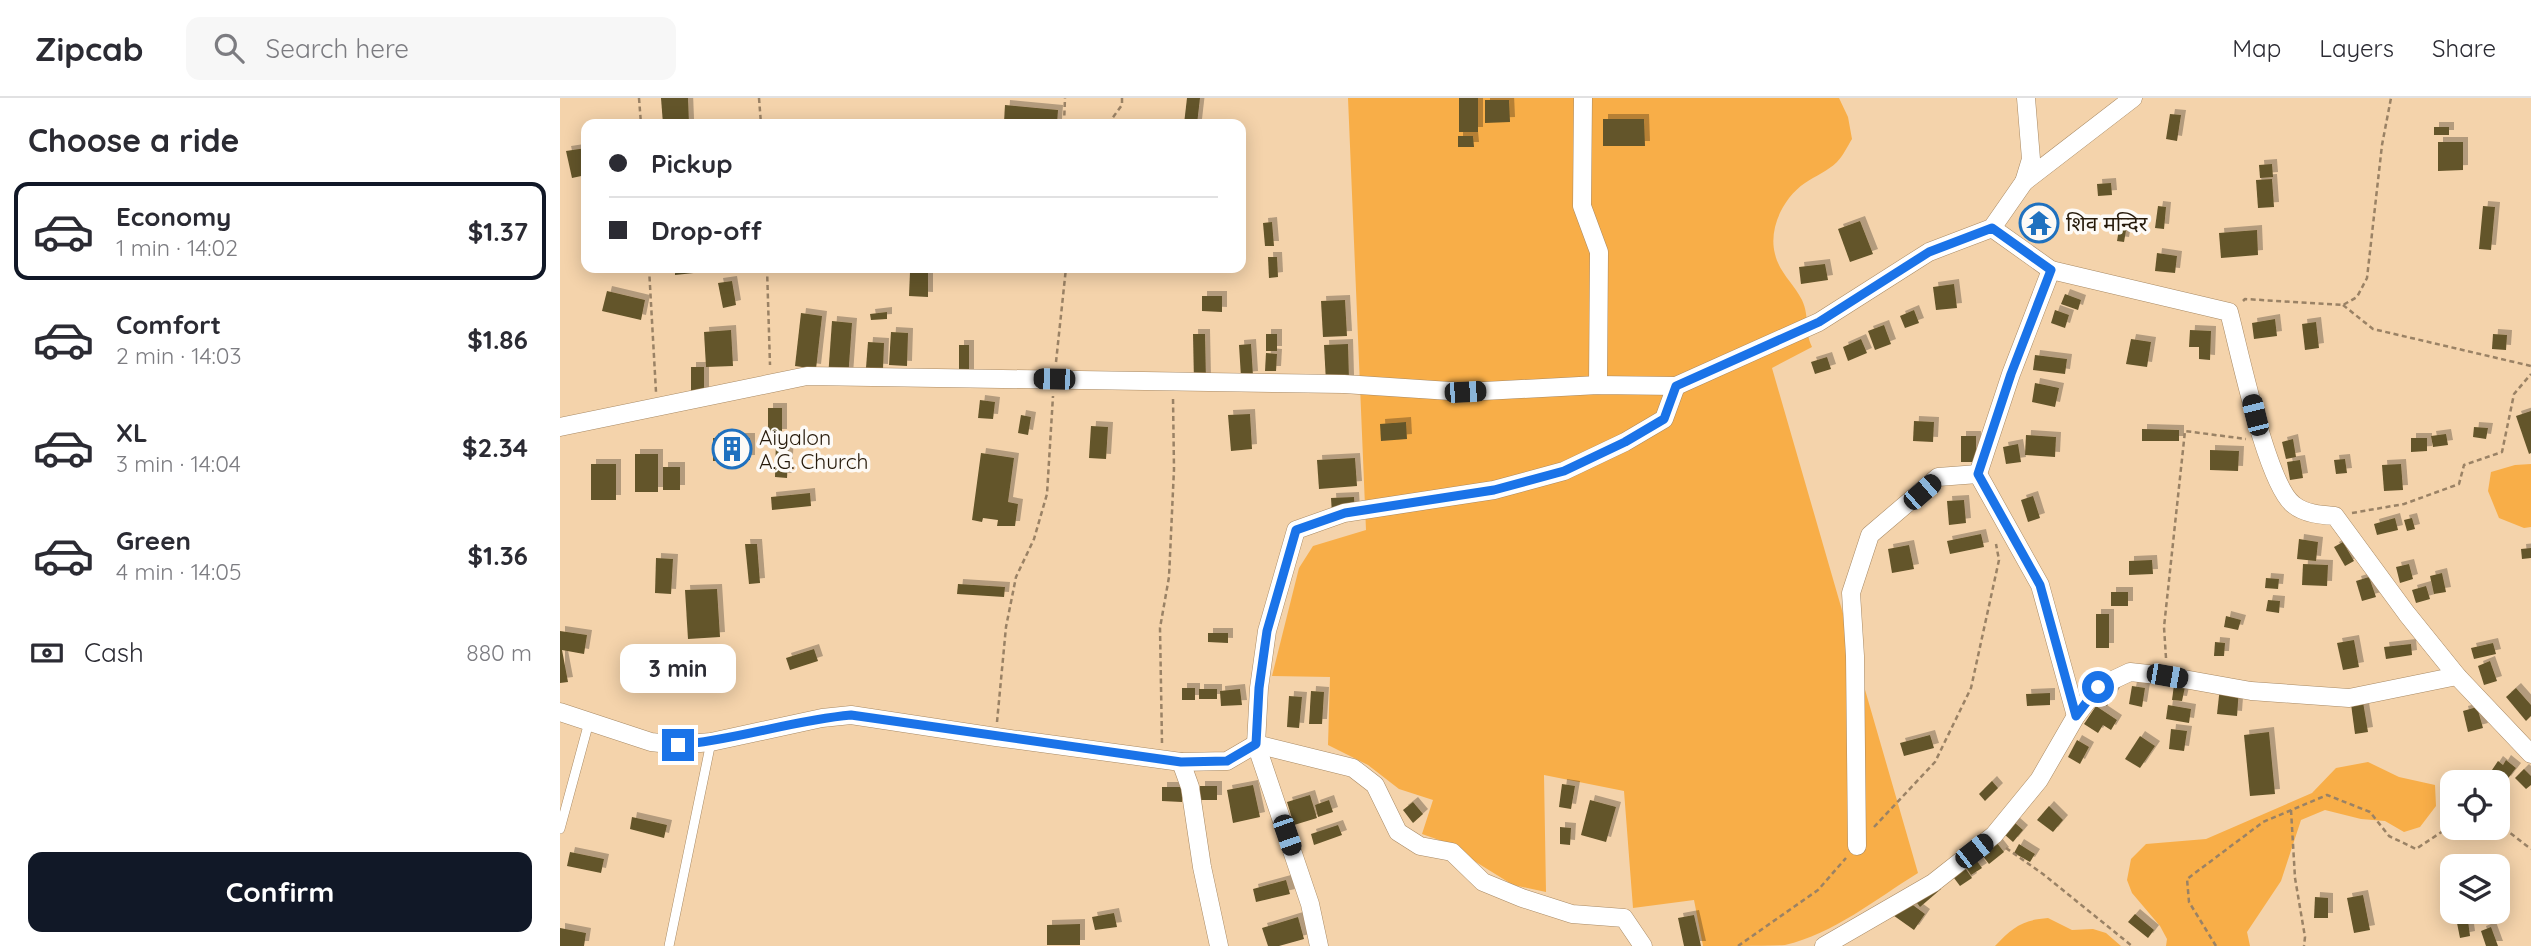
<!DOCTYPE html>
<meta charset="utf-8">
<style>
body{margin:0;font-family:Quicksand,"Noto Sans Devanagari",sans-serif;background:#f7f7f7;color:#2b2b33;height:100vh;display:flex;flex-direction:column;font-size:26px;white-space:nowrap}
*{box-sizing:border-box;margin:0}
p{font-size:23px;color:#7c7c81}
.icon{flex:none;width:38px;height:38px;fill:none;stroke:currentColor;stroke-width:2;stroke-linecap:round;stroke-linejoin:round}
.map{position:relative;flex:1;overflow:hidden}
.side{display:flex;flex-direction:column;background:#fff;width:560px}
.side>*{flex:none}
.banner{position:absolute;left:21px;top:21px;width:665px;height:154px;border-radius:14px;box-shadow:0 4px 18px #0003;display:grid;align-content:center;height:154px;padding:0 28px;background:#fff}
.controls{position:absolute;left:1880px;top:672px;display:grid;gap:14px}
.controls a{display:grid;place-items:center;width:70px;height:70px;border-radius:14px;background:#fff;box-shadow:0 4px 18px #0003;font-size:35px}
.end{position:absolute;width:32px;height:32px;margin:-16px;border:9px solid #1a73e8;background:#fff;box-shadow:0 0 0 4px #fff}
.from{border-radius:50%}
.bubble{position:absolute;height:49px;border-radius:14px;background:#fff;box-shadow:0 4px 18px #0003;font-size:23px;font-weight:700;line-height:49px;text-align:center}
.car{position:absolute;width:21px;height:42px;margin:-21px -10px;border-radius:9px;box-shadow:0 0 5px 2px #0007;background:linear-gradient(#222 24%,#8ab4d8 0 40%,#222 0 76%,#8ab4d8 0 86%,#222 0)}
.banner b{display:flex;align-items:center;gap:24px;height:66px;font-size:26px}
.banner b+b{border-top:2px solid #e1e1e2}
.banner i{width:18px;height:18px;background:#2b2b33}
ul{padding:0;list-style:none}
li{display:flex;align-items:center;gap:21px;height:98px;margin:0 14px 10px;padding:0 14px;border:4px solid transparent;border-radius:14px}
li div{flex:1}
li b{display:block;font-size:26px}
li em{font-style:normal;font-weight:700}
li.on{border-color:#111827}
li>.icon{width:63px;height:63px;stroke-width:1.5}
h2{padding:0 28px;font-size:32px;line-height:84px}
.pay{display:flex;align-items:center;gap:18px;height:77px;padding:0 28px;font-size:26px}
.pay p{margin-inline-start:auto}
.button{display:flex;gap:14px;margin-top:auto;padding:14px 28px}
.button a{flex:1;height:80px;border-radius:14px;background:#111827;color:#fff;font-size:28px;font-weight:700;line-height:80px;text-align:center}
header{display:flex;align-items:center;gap:42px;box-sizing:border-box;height:98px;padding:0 35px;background:#fff;border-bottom:2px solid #e1e1e2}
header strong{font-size:33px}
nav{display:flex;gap:38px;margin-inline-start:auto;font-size:24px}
.search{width:490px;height:63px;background:#f7f7f7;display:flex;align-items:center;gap:18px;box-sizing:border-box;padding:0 24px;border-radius:14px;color:#7c7c81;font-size:26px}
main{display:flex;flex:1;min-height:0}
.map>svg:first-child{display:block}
.green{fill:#f8ae48}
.building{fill:#635429;filter:url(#shadow)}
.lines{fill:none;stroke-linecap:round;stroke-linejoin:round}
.service-casing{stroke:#a88963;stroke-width:10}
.minor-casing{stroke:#a88963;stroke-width:19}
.path{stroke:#9a8265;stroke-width:2.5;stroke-dasharray:5 3.5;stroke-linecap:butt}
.service{stroke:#fff;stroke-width:9}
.minor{stroke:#fff;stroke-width:18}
.route{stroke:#1a73e8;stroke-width:9}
.labels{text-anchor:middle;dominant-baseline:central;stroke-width:7;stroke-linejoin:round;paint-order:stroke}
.poi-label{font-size:21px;fill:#25190a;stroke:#fdfaf6;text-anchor:start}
</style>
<header>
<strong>Zipcab</strong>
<div class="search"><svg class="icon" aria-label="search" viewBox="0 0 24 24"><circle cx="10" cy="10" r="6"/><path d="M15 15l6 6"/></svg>Search here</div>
<nav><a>Map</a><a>Layers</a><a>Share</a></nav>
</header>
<main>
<section class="side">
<h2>Choose a ride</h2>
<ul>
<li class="on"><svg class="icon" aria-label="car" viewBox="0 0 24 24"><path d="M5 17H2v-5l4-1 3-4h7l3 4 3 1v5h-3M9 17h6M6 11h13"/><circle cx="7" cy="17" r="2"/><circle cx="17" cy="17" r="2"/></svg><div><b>Economy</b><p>1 min · 14:02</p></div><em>$1.37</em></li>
<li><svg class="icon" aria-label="car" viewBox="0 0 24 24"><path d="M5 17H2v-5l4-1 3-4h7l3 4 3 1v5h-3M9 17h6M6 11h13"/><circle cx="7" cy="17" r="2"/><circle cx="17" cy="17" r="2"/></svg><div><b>Comfort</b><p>2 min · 14:03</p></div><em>$1.86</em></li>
<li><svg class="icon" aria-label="car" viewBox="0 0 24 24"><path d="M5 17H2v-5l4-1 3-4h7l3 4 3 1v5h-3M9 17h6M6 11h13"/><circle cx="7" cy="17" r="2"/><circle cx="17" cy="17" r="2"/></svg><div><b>XL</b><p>3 min · 14:04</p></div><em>$2.34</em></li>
<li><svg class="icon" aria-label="car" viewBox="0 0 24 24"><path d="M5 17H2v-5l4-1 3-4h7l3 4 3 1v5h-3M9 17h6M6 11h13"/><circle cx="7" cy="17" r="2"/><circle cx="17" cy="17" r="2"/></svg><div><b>Green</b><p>4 min · 14:05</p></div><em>$1.36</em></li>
</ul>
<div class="pay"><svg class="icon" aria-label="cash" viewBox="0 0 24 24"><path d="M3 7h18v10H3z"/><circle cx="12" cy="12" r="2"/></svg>Cash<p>880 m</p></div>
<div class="button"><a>Confirm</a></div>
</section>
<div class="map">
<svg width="1971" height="848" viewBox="0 0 1971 848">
<defs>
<filter id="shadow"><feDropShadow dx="5" dy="-5" stdDeviation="0" flood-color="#0004"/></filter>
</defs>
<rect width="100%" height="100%" fill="#f4d3ab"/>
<g class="green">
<path d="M788 0H1279L1288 19 1292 41C1287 49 1283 58 1277 64 1268 73 1255 78 1245 85 1224 99 1208 130 1215 156 1219 174 1234 186 1242 202 1250 219 1244 232 1252 249L1212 270 1358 775C1316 801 1273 836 1225 847 1204 848 1166 848 1143 848L1134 802 1073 810 1064 693 984 677 986 794 953 787 882 743 862 736 873 702 839 691 808 667 768 647 770 579 712 578 739 470 753 448 806 432Z"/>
<path d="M1971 366V429L1964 430 1939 420 1928 393 1931 374 1955 367Z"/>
<path d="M1808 664 1839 679 1875 687 1876 708 1860 729 1844 734 1825 723 1801 721 1765 712 1741 722 1721 783 1687 834 1690 848H1606L1607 841 1600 828 1572 795 1567 782 1571 761 1586 746 1646 741 1752 695 1776 670Z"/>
<path d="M1488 820 1512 832 1533 831 1546 835 1561 848H1435C1453 829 1462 822 1488 820Z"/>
</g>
<g class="building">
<path d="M101 0H128L129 26H103Z"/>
<path d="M627 0H640L637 26H624Z"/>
<rect x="899" y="0" width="19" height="34"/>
<path d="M925 2H949L950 24 925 25Z"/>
<path d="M445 7 498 12 497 26 444 24Z"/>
<path d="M1610 16 1621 17 1617 43 1606 41Z"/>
<path d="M1043 21H1084L1085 48H1043Z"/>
<rect x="1874" y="29" width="15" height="8"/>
<path d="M898 38H913L914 49H898Z"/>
<path d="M1878 44H1903V72L1878 73Z"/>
<path d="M26 50V77L12 80 6 53Z"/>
<path d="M1712 66 1713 79 1700 80 1699 67Z"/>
<path d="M1712 81 1714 109 1698 110 1696 82Z"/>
<path d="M1551 85 1552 97 1538 98 1537 86Z"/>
<path d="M1598 108 1606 109 1604 131 1595 130Z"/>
<path d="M1923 108 1935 109 1931 152 1919 151Z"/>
<path d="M1300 123 1313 156 1290 164 1278 131Z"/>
<path d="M712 124 714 148H705L703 125Z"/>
<path d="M1560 126 1567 127 1564 144 1557 143Z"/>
<path d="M1697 132 1698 157 1661 160 1659 135Z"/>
<path d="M1597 155 1617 158 1615 175 1595 173Z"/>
<path d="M708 159H717L718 179 709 180Z"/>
<path d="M1265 166 1268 182 1241 186 1239 169Z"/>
<path d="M115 170H143V174L115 177Z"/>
<path d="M350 174 368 175V199L349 198Z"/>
<path d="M172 183 176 207 163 210 158 185Z"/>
<path d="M1394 186 1397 210 1376 212 1373 189Z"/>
<path d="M47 193 85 202 81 222 42 213Z"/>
<path d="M1505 196 1521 202 1518 212 1501 206Z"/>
<path d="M642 198H662V214L642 213Z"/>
<path d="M785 202 787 238 763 239 761 203Z"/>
<path d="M1354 212 1359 225 1345 230 1340 218Z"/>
<path d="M1495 212 1509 217 1505 230 1491 225Z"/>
<path d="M327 214V221L311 222 310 216Z"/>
<path d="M241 215 262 218 256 271 235 268Z"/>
<path d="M1715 221 1717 238 1694 241 1692 225Z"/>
<path d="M272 223 292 225 288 281 268 280Z"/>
<path d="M1756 224 1759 250 1745 252 1742 226Z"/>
<path d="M1324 227 1331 246 1315 252 1308 233Z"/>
<path d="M171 232 173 268 146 269 144 234Z"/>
<path d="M1630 232 1651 233 1650 262 1639 261V249H1629Z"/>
<path d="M331 234 348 235 347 268 329 267Z"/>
<path d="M633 236H645L646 284H634Z"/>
<rect x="706" y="236" width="11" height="17"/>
<path d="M1933 236 1947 237 1946 252 1932 251Z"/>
<path d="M1301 241 1307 255 1288 263 1283 249Z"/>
<path d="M1571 241 1591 244 1587 269 1566 266Z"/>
<path d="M308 244 324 245 323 271 306 270Z"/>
<path d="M691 246 693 278 681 279 679 247Z"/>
<path d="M788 246 789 282 766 284 764 247Z"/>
<rect x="399" y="247" width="10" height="31"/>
<path d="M706 255 717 256 716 273H705Z"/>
<path d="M1475 257 1507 261 1505 276 1473 272Z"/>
<path d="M1267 259 1271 271 1255 276 1251 264Z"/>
<path d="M131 269H144V298L131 297Z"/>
<path d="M1475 285 1499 290 1495 309 1472 304Z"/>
<path d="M420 302 435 304 433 321 418 320Z"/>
<rect x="208" y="310" width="14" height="26"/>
<path d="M1971 313V355L1969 356 1956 318Z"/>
<path d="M690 316 692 351 671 353 668 317Z"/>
<path d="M461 317 471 319 468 337 458 335Z"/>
<path d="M1354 323 1374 324 1373 344 1353 343Z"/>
<path d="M846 324 847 341 821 343 820 326Z"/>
<path d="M531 328 548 329 546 361 529 360Z"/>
<path d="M1914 329 1928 330 1926 341 1913 339Z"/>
<path d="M1582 331 1619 332V343H1582Z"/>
<path d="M1886 336 1888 347 1873 349 1871 338Z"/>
<path d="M1466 337 1496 339 1495 359 1465 357Z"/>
<rect x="1401" y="338" width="15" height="26"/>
<path d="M153 340H190V362L153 363Z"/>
<path d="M1851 340H1867V353L1851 354Z"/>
<path d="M1733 341 1736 359 1726 361 1722 344Z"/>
<path d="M216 342H229L227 380 215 379Z"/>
<path d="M1458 346 1461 364 1446 366 1443 349Z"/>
<path d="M1650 352 1679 353 1678 373 1650 372Z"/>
<path d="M421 355 454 360 448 404 458 406 455 428H437L438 422 423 420 422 424 412 422Z"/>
<rect x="75" y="356" width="23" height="38"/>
<path d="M795 360 797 388 759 391 757 362Z"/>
<path d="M1785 361 1787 375 1776 376 1774 362Z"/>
<path d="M1740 362 1743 380 1730 382 1727 364Z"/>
<rect x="31" y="366" width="25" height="36"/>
<path d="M1841 366 1843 392 1824 393 1822 367Z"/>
<rect x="103" y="369" width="17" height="23"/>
<path d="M250 395 251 408 212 412 211 399Z"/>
<path d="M1473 398 1480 420 1468 424 1461 402Z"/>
<path d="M794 399 795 415 772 416 771 400Z"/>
<path d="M1404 402 1406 425 1389 427 1387 403Z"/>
<path d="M1835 420 1838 432 1817 437 1814 426Z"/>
<path d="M1852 420 1855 431 1847 433 1844 422Z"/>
<path d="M1421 436 1424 449 1390 456 1387 443Z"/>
<path d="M1739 441 1758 444 1756 463 1737 461Z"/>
<path d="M1783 444 1794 463 1785 468 1774 449Z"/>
<path d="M185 446H197L200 485 189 486Z"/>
<path d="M1349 447 1354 471 1332 475 1328 451Z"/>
<path d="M1971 450V460L1962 461 1961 451Z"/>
<path d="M96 460 113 461 111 496 95 495Z"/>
<path d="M1592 462 1593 476 1569 477V463Z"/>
<path d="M1743 466 1768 467 1767 488 1742 487Z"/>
<path d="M1849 466 1853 481 1840 485 1836 469Z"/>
<path d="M1882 475 1886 494 1874 496 1870 478Z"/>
<path d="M1809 479 1816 499 1802 503 1796 483Z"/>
<path d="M1706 480 1719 481 1718 491 1705 490Z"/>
<path d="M398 486 445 489 444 499 397 496Z"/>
<path d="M1866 488 1870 501 1856 505 1852 492Z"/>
<path d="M157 491 160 539 128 541 125 492Z"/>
<rect x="1551" y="494" width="17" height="14"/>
<path d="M1708 502 1720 503 1719 515 1706 513Z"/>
<rect x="1536" y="516" width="13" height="34"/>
<path d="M1666 518 1681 522 1678 532 1664 529Z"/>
<path d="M0 533 27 537 24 556 2 552 8 584 0 585Z"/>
<path d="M648 535H668V545L648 544Z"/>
<path d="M1794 542 1799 569 1783 572 1777 545Z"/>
<path d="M1655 544 1665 545 1664 558H1654Z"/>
<path d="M1933 545 1936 556 1914 561 1911 550Z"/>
<path d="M1851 546 1852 557 1826 561 1824 549Z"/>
<path d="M254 551 258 563 230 572 226 560Z"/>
<path d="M1930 563 1937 583 1924 587 1918 568Z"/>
<path d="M1539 577 1558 589 1547 608 1539 603 1544 595 1525 594 1532 582 1535 584Z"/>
<path d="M1614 587 1625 589 1622 603 1612 602Z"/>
<path d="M1572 588 1585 590 1582 609 1569 606Z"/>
<path d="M1660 589 1679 591 1677 618 1657 616Z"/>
<rect x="622" y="590" width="13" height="12"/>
<path d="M1956 590 1971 607V618L1966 623 1946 599Z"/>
<rect x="639" y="591" width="18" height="10"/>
<path d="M680 591 682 607 661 608 660 593Z"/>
<path d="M751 593 764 594 762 626H749Z"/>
<path d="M1490 595V607L1467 608 1466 596Z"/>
<path d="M729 598 742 599 739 630 727 629Z"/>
<path d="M1803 604 1808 634 1795 636 1791 606Z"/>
<path d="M1608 607 1631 611 1629 625 1606 621Z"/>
<path d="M1536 608 1557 622 1551 632 1543 627 1538 635 1524 626Z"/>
<path d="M1917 609 1923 630 1908 634 1903 613Z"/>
<path d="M1611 631 1627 633 1624 653 1609 651Z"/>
<path d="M1709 634 1715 696 1690 698 1684 637Z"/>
<path d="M1370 637 1374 650 1344 658 1340 645Z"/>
<path d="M1580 638 1595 648 1580 670 1565 661Z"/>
<path d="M1517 642 1529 649 1520 666 1508 659Z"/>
<path d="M1946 662 1956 670 1946 683 1932 672 1938 663 1943 667Z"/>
<path d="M1964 671 1971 678V687L1966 691 1955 680Z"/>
<path d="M1432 683 1438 690 1425 703 1419 696Z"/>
<path d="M1002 686 1015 688 1011 711 999 709Z"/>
<path d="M693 687 700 719 673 725 667 692Z"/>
<rect x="640" y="688" width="17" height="14"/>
<path d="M602 689H622V704L602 703Z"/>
<path d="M750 697 757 720 734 727 727 704Z"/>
<path d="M769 702 773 714 758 719 755 707Z"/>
<path d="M1030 702 1056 709 1046 744 1021 737Z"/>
<path d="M853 704 863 716 853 725 843 712Z"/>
<path d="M1489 708 1503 722 1493 734 1477 722Z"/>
<path d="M72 719 107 727 104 740 70 731Z"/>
<path d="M1454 724 1463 732 1453 744 1444 736Z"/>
<path d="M778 727 782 737 754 747 751 736Z"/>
<path d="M1000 729 1011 730 1010 747 1000 746Z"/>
<path d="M1437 745 1444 754 1429 766 1422 757Z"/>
<path d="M1459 746 1475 756 1470 764 1454 755Z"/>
<path d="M10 754 44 761 41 775 7 768Z"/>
<path d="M1414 759 1422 770 1411 777 1404 766Z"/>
<path d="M1403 767 1412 780 1400 788 1391 776Z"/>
<path d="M1372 780 1381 791 1360 809 1351 797Z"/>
<path d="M726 782 730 796 696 804 693 791Z"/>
<path d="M1803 797 1810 832 1794 835 1787 800Z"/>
<path d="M1342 799 1365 816 1354 832 1330 815Z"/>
<path d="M1755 799 1768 800V820H1754Z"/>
<path d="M554 815 557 829 535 832 532 819Z"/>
<path d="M1575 816 1594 832 1588 840 1568 824Z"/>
<path d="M1134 817 1141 848H1124L1118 820Z"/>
<path d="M738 819 744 841 719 848H708L702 830Z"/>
<path d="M1908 823 1910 838 1900 840 1897 825Z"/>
<path d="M520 826V847H487V827Z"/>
<path d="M1931 829 1938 848H1926L1921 833Z"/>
<path d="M0 830 26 835 24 848H0Z"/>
</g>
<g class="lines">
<defs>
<g id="service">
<path d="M0 731 29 624"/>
<path d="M109 848 151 644"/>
</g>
<g id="minor">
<path d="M1023 0 1022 108 1039 154 1038 287"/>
<path d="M1464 84 1471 61 1466 0"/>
<path d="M1432 130 1491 172 1669 214C1679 251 1707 388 1734 407 1745 416 1762 417 1775 418L1847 516 1897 578 1971 656"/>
<path d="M1491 172 1451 276 1418 376 1480 487 1516 618"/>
<path d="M0 329 247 278 784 286 905 294 1038 287 1116 288 1259 224 1369 154 1432 130 1464 84 1573 0"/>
<path d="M0 614 91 644 118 647 151 644 262 620 291 617 436 639 621 664 667 663 696 646 793 670 815 687 838 734 860 748 892 754 923 784 962 800 1012 816 1064 820 1083 848"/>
<path d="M621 664 630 689 642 769 659 848"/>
<path d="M1297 748 1295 558 1291 495 1310 437 1378 379 1418 376"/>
<path d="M759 848 750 806 696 646 699 590 707 533 736 432 784 415 934 392 1004 373 1065 344 1104 321 1116 288"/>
<path d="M1264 848 1373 785 1434 737 1479 682 1516 618 1538 589 1570 574 1607 578 1691 593 1789 600 1897 578"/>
</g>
</defs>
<use href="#service" class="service-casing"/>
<use href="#minor" class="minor-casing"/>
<g class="path">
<path d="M79 0 81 26"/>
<path d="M199 0 201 26"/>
<path d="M504 26 505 0"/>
<path d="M548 26 562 7V0"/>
<path d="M89 170 96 294"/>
<path d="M207 170 210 267"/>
<path d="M1683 203 1685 201 1783 207 1797 199 1807 180 1822 47 1831 0"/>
<path d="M1783 207 1813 231 1971 268"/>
<path d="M496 264 506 170"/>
<path d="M1792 415 1844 406 1899 386 1904 367 1942 354 1954 296 1971 276"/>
<path d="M1606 560 1604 529 1625 333 1686 341"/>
<path d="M437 624 446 529 456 479 474 441 487 396 493 298"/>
<path d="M602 645 600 530 609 479 614 371 613 299"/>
<path d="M1731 712 1735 780 1745 839 1744 848"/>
<path d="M1937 725 1971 751"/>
<path d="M1314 729 1375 664 1411 590 1439 462 1436 446"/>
<path d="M1446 750 1483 776 1572 848"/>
<path d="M1178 848 1258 792 1286 760"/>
<path d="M1656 848 1629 804 1627 781 1703 724 1767 697 1810 714 1829 738 1856 751 1892 727"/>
</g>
<use href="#service" class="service"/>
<use href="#minor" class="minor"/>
</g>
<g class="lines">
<path class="route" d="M118 647C177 642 233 622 291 617L621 664 667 663 696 646 699 590 707 533 736 432 785 415 934 392 1004 373 1065 344 1104 321 1116 288 1259 224 1369 154 1432 130 1491 172 1451 276 1418 376 1480 487 1516 618 1538 589"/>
</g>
<defs>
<symbol id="temple-ring" viewBox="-11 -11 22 22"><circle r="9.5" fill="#fdfaf6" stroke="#1f71bf" stroke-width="1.5"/><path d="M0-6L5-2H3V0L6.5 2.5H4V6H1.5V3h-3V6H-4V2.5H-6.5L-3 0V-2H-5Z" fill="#1f71bf"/></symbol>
<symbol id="building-ring" viewBox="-11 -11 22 22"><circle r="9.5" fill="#fdfaf6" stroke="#1f71bf" stroke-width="1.5"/><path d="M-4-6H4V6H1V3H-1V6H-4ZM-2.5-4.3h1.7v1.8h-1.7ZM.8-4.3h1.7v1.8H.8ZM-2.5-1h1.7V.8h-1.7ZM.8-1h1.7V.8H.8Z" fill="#1f71bf"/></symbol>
</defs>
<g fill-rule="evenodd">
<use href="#temple-ring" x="1457" y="103" width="44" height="44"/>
<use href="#building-ring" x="150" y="329" width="44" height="44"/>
</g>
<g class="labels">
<g class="poi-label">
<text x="1506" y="125">शिव मन्दिर</text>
<text x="199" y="339">Aiyalon<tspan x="199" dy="24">A.G. Church</tspan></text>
</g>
</g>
</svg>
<div class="controls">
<a><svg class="icon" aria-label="locate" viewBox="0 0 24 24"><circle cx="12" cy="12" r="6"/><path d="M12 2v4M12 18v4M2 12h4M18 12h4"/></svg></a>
<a><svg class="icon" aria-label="layers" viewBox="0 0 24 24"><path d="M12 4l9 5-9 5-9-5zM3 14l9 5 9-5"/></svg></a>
</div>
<i class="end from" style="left:1538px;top:589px"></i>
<i class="end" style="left:118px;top:647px"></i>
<div class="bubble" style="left:60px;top:546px;width:116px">3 min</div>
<i class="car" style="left:494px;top:281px;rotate:271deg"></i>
<i class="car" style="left:905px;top:294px;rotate:87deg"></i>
<i class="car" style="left:1695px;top:317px;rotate:346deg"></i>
<i class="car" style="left:1362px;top:394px;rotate:49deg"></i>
<i class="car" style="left:1607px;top:578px;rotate:100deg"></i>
<i class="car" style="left:727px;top:737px;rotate:161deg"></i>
<i class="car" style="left:1414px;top:753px;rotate:52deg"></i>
<div class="banner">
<b><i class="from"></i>Pickup</b>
<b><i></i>Drop-off</b>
</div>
</div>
</main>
